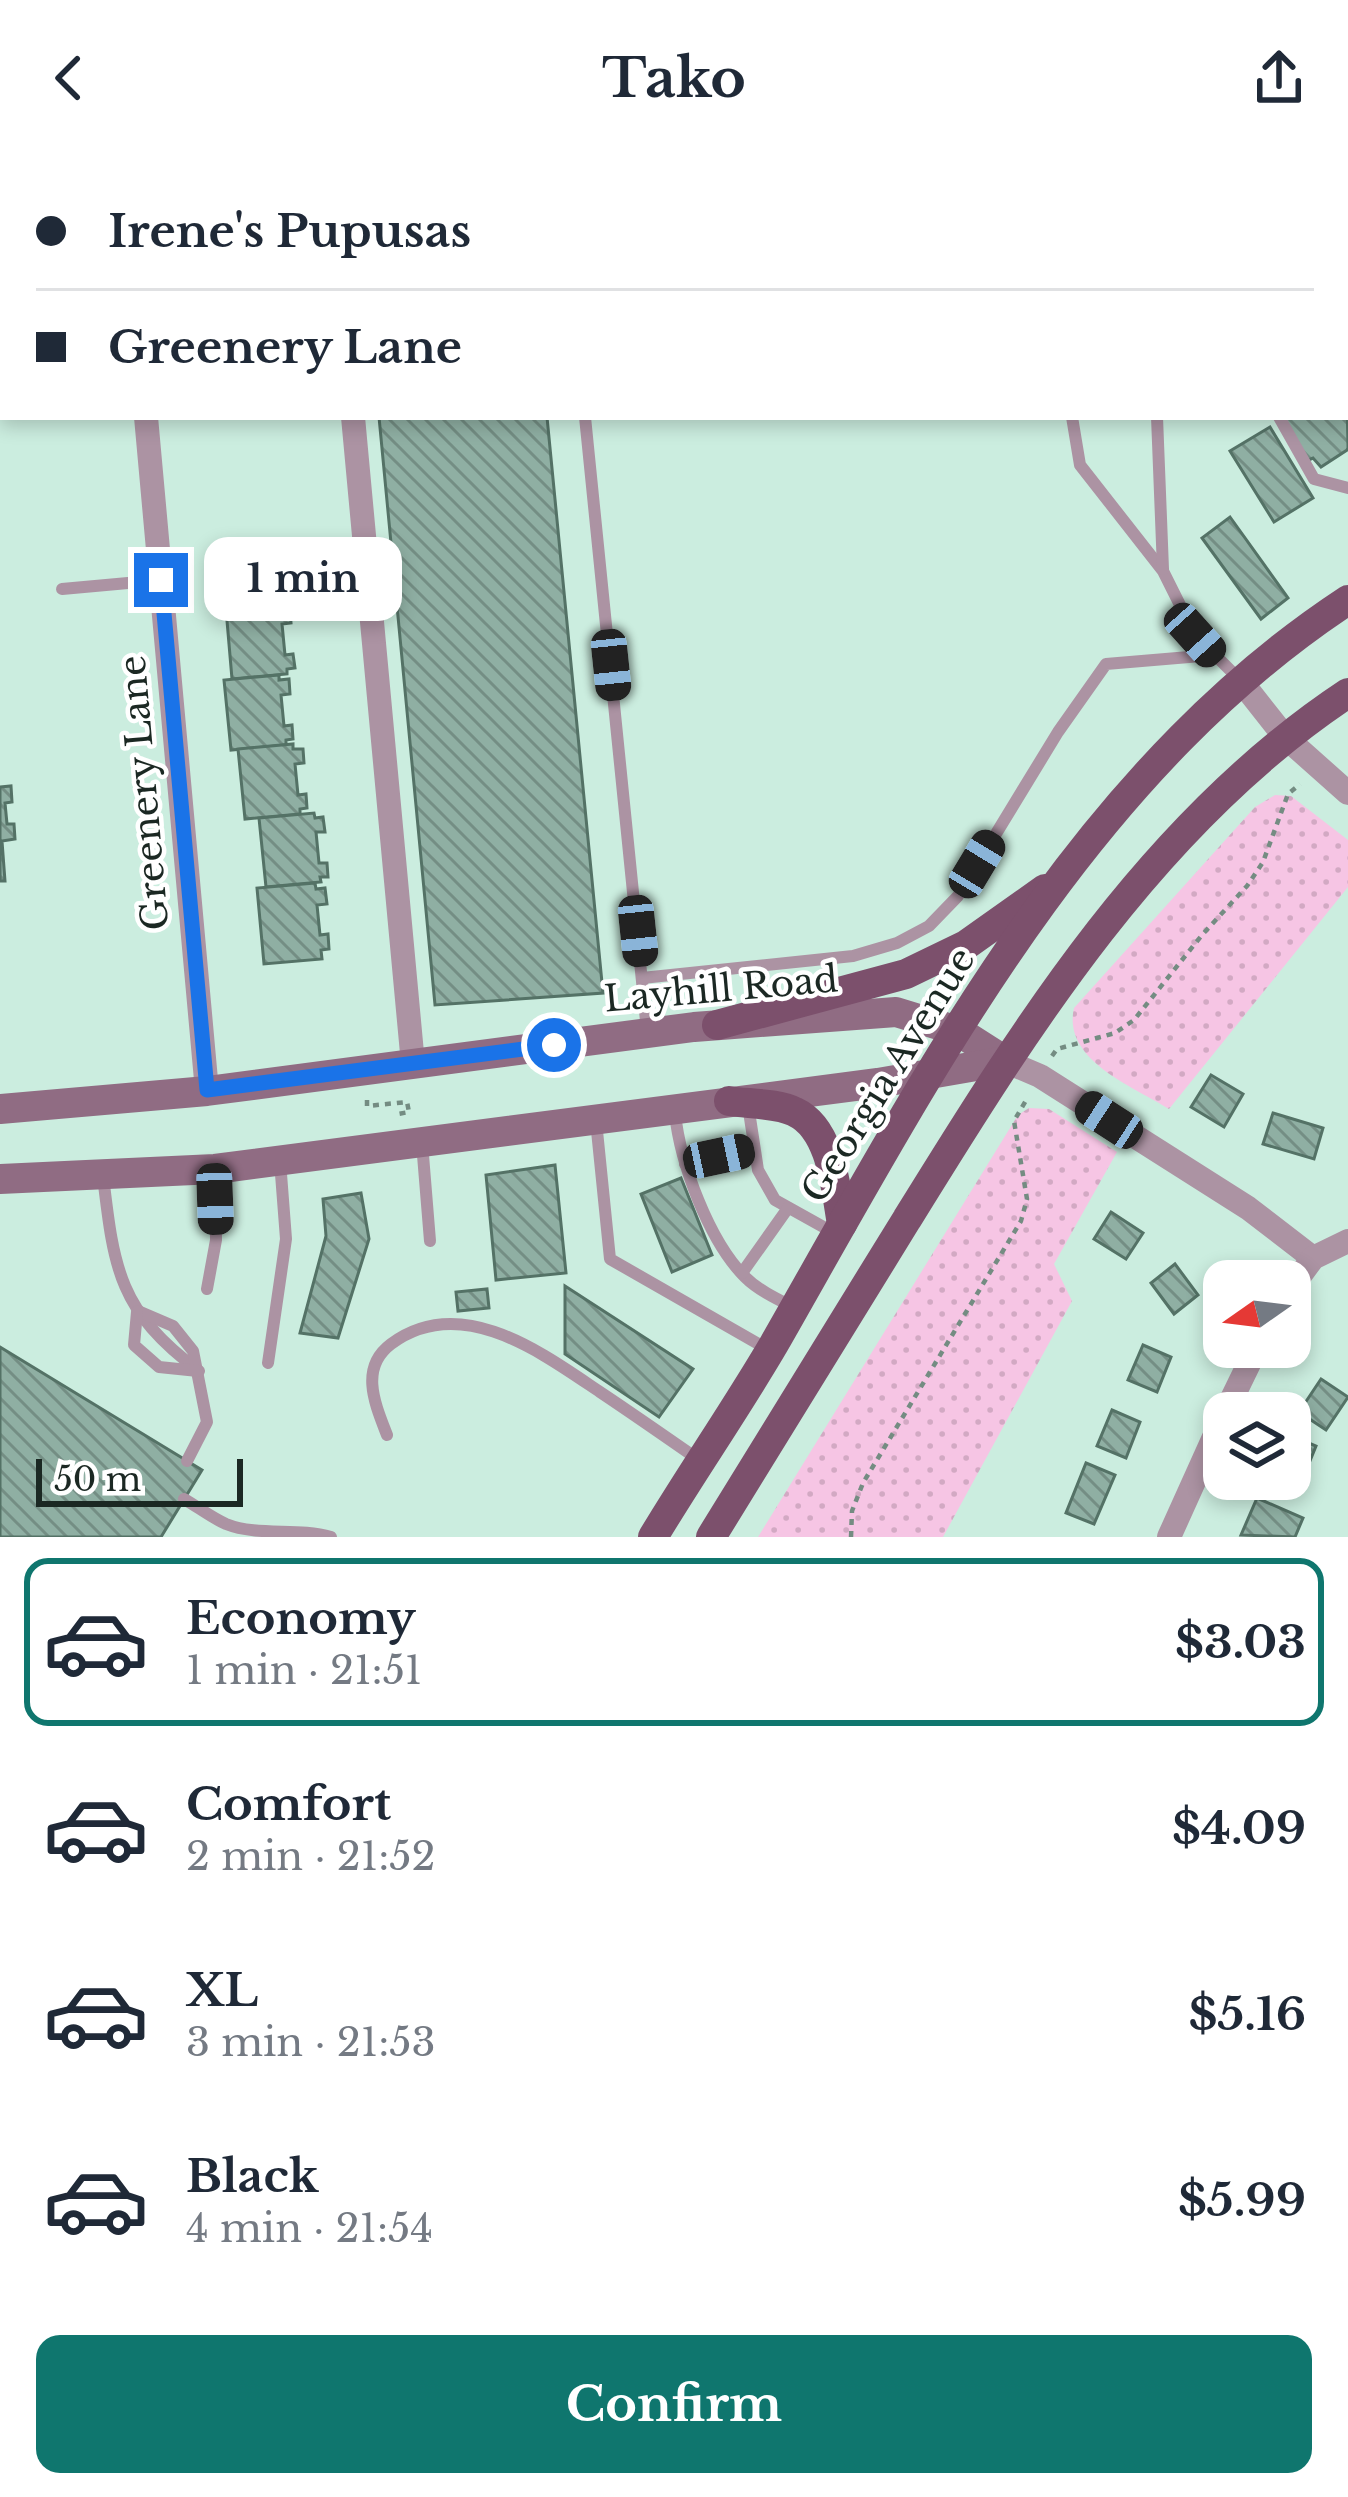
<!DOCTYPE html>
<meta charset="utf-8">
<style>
body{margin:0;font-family:"Libre Baskerville",serif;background:#f6f6f7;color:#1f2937;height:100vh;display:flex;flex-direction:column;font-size:45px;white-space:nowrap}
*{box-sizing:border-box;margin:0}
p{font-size:39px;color:#747a83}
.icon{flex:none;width:66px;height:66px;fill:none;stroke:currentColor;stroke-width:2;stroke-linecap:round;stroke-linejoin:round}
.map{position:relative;height:1381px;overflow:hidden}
.side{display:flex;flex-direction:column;background:#fff;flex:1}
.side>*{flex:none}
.guide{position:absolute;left:0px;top:0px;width:1350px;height:264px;box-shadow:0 6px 18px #0003;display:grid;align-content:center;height:264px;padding:0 36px;background:#fff}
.needle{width:78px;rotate:256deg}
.buttons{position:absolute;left:1203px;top:1104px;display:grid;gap:24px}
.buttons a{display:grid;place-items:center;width:108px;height:108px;border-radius:24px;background:#fff;box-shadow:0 6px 18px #0003;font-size:60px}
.scale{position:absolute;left:36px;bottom:30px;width:207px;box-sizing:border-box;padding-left:12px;border:6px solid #1b2823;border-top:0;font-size:33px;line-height:42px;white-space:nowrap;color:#1b2823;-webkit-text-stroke:9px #fff;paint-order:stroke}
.end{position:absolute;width:54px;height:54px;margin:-27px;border:15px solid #1a73e8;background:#fff;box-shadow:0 0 0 6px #fff}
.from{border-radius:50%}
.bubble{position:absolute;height:84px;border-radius:24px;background:#fff;box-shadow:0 6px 18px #0003;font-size:39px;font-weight:700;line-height:84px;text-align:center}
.car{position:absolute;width:36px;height:72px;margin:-36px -18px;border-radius:15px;box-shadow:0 0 9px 3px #0007;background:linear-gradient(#222 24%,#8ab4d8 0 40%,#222 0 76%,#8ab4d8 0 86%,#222 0)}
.guide b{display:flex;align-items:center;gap:42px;height:114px;font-size:45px}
.guide b+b{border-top:3px solid #e0e1e3}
.guide i{width:30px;height:30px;background:#1f2937}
ul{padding:21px 0 0;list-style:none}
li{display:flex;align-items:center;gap:36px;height:168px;margin:0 24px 18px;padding:0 12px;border:6px solid transparent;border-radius:24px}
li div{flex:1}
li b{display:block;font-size:45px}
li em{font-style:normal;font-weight:700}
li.selected{border-color:#0f766e}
li>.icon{width:108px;height:108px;stroke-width:1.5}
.action{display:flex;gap:24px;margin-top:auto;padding:24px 36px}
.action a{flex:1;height:138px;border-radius:24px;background:#0f766e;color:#fff;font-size:48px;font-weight:700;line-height:138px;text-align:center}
header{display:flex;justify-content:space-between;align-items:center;height:156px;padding:0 36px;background:#fff;font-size:54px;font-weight:700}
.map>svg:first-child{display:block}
.grass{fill:url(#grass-dots)}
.building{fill:url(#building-back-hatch);stroke:#547266;stroke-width:3}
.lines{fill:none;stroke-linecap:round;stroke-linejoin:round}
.path{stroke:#748c82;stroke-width:4.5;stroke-dasharray:6 6;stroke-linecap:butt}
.service{stroke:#ac93a3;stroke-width:12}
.minor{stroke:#ac93a3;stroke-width:24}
.secondary{stroke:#906c83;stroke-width:30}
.primary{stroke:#7c506c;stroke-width:30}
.route{stroke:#1a73e8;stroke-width:15}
.labels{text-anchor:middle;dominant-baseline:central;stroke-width:9;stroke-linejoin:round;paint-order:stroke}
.street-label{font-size:36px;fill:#1b2823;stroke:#fff}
</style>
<header><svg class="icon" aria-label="back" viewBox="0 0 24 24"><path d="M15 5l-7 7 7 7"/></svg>Tako<svg class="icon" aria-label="share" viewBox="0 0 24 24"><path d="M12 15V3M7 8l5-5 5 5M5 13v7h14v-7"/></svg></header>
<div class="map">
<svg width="1348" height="1381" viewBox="0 0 1348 1381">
<defs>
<pattern id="grass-dots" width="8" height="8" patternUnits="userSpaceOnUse" patternTransform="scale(3)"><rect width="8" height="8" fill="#f6c5e4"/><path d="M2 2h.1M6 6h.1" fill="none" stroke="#d2a9c3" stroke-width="1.8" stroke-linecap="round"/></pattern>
<pattern id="building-back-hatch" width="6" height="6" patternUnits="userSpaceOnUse" patternTransform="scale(3)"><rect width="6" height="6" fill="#8fafa3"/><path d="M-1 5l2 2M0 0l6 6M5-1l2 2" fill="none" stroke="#748e84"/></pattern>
</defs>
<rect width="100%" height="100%" fill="#cbeddf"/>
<g class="grass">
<path d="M1275 639 1291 640 1348 684V731L1169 953C1132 930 1062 904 1074 852L1255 651Z"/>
<path d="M1029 952 1049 953 1117 996 1054 1108 1072 1145 943 1381H758L1018 959Z"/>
</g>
<g class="building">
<rect x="560" y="0" width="272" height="3"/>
<path d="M1347 241 1348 292 1347 294 1321 311 1313 302 1306 305 1280 261H1347Z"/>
<path d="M379 261H547L603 837 435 849Z"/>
<path d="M1270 271 1313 342 1274 366 1230 295Z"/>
<path d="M1230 361 1288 442 1261 463 1202 382Z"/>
<path d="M276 408V414L285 413 286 426 278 427 280 448 226 453 222 413Z"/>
<path d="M280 448 281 453H290L291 467 282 468 285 499 293 498 295 512 287 513V518L232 523 226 453Z"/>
<path d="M279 519V524L289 523 290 538 281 539 284 570 292 569 293 583 286 584V589L231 594 224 524Z"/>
<path d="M293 588V593H303L304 607 295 608 298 639 306 638 307 652 300 653V658L245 663 238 593Z"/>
<path d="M11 630 12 646 5 647 7 668H14L15 683 2 685 5 725H0V631Z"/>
<path d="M314 657 315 662 323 661 325 676H316L319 707H327L328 721H320L321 726 266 731 259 662Z"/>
<path d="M315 727 316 733 325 732 327 748 317 749 320 779 328 778 329 793 321 794 322 803 264 808 257 732Z"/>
<path d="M1211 919 1243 938 1224 971 1191 951Z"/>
<path d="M1273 957 1323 972 1314 1003 1263 988Z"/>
<path d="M555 1009 566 1117 496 1124 486 1019Z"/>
<path d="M681 1022 712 1099 672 1116 641 1038Z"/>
<path d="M361 1037 369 1083 338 1182 300 1177 326 1080 323 1043Z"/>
<path d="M1111 1056 1143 1077 1126 1103 1094 1083Z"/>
<path d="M1175 1108 1198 1139 1174 1158 1151 1127Z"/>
<path d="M565 1130 693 1213 659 1261 565 1198Z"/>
<path d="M487 1133 489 1152 458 1155 456 1136Z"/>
<path d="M1143 1189 1171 1201 1157 1236 1128 1224Z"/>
<path d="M0 1191 202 1314 161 1381H0Z"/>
<path d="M1321 1223 1348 1241 1326 1274 1299 1256Z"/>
<path d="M1112 1254 1140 1266 1126 1302 1097 1290Z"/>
<path d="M1290 1279 1316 1290 1301 1327 1290 1322Z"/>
<path d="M1086 1307 1115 1319 1094 1368 1066 1357Z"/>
<path d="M1257 1342 1303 1362 1295 1381 1241 1379Z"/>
</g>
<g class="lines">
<g class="path">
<path d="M1052 900 1057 893 1115 877 1134 864 1202 779 1247 730 1263 706 1288 638 1300 628"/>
<path d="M367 944V950L407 946 409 956 398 958"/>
<path d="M851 1381 852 1355 863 1327 1021 1065 1027 1043 1014 965 1028 941"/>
</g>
<g class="service">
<path d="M1048 0 1049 3"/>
<path d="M1154 0V3"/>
<path d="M1220 3 1223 0"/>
<path d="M1347 27 1348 26"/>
<path d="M1347 103H1348"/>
<path d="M1347 190H1348"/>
<path d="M1347 215 1348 216"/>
<path d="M585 261 647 875"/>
<path d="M1072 261 1080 309 1163 415 1195 479 1239 523"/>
<path d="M1157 261 1163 413"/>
<path d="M1279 261 1314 323 1348 332"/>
<path d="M62 433 161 424"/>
<path d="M642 822 853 800 897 787 929 770 958 740 1058 576 1106 508 1213 499"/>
<path d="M748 949 758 1014 775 1044 836 1078"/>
<path d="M675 957C680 1007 709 1085 745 1121 758 1134 777 1143 793 1151"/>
<path d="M596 965 610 1103 769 1194"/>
<path d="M422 987 430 1085"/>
<path d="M685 1008 754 993"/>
<path d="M103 1020C114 1114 119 1155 199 1215"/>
<path d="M742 1117 788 1052"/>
<path d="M207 1133 216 1084 215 1015"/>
<path d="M138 1155 173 1170 193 1195 207 1266 187 1305"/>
<path d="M137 1156 134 1189 159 1211 198 1215"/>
<path d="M268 1207 286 1083 280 1005"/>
<path d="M387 1279C375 1248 359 1212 391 1188 461 1136 542 1197 600 1236 633 1258 666 1281 699 1304"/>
<path d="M184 1343C198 1351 212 1362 226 1368 259 1381 297 1371 331 1381"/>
</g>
<g class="minor">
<path d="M123 0 124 3"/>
<path d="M146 261 207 935"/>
<path d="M353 261 413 908"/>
<path d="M1240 524 1285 581 1348 637"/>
<path d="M1005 905 1040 920 1248 1052 1313 1102"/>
<path d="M1290 1133 1313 1102 1348 1085"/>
<path d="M1225 1257 1257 1191"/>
<path d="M1169 1381 1224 1259"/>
</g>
<g class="secondary">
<path d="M0 953 207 935 694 871 896 856 958 875 1005 905"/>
<path d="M0 1023 215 1013 878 927 1005 905"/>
</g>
<g class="primary">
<path d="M717 869 906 818 966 789 1045 733"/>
<path d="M729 945C748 948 778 947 795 956 832 973 836 1035 842 1068"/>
<path d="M653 1381C692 1316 736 1253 774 1188 928 918 1081 619 1348 444"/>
<path d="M711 1381C777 1275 842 1169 907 1063 1027 869 1154 665 1348 537"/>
</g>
</g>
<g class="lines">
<path class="route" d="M161 424 207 934 554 889"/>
</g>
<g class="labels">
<g class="street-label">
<text transform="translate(144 637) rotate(-95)">Greenery Lane</text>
<text transform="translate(721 833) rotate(-5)">Layhill Road</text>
<text transform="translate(888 919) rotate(-58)">Georgia Avenue</text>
</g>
</g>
</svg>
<div class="buttons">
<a><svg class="needle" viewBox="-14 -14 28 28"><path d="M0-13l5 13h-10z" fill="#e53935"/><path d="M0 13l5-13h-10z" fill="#747a83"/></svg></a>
<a><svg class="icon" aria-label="layers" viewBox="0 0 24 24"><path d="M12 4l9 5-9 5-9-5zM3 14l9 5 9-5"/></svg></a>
</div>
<div class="scale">50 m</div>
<i class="end from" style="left:554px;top:889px"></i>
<i class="end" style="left:161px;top:424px"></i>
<div class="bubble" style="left:204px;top:381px;width:198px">1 min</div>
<i class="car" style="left:1195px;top:479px;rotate:138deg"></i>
<i class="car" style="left:611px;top:509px;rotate:174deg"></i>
<i class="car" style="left:977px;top:708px;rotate:31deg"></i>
<i class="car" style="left:638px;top:775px;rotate:174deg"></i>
<i class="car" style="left:1109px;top:964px;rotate:303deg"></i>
<i class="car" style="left:719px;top:1000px;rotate:78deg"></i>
<i class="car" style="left:215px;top:1043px;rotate:178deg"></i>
<div class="guide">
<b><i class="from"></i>Irene's Pupusas</b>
<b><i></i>Greenery Lane</b>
</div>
</div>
<section class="side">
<ul>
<li class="selected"><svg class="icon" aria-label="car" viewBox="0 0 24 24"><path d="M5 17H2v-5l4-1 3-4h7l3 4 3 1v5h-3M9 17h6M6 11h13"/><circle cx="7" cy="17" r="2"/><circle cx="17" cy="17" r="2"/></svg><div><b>Economy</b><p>1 min · 21:51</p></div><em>$3.03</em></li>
<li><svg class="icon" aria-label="car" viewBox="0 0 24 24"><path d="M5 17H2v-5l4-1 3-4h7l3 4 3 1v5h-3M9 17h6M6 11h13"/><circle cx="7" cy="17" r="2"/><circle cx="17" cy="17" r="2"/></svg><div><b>Comfort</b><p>2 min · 21:52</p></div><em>$4.09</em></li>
<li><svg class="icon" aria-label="car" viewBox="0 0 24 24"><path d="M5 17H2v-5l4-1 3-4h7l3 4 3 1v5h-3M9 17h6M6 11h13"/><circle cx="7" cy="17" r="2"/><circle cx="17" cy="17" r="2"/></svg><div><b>XL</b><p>3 min · 21:53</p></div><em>$5.16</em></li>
<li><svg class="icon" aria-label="car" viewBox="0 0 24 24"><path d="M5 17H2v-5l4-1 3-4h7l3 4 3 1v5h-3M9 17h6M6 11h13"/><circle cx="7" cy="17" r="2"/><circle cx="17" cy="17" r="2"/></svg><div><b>Black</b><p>4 min · 21:54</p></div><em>$5.99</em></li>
</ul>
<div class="action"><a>Confirm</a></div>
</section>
